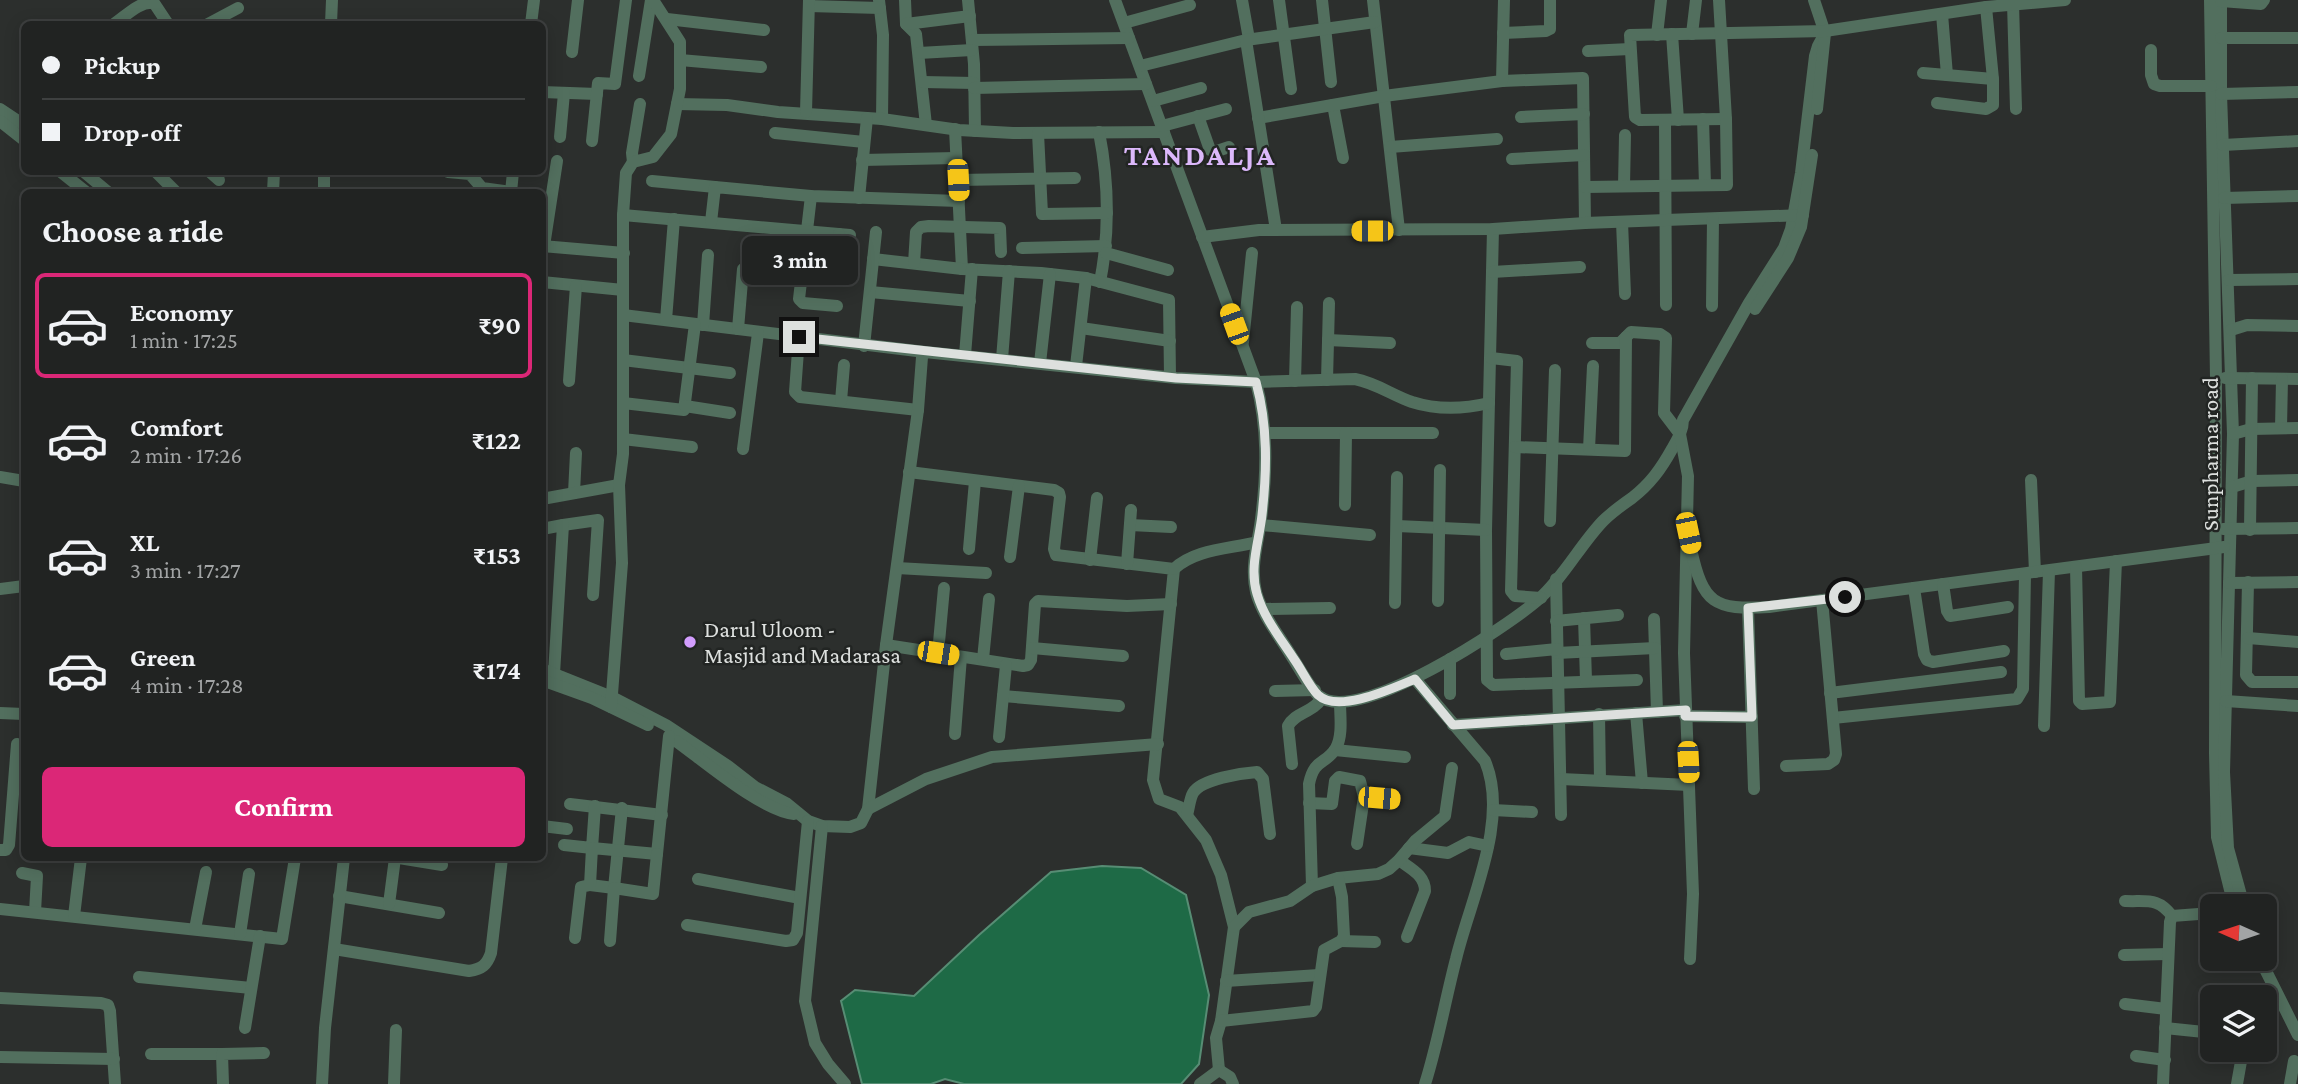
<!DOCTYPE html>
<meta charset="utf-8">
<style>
body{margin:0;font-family:"Crimson Pro",serif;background:#2d2f2f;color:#f1f3f6;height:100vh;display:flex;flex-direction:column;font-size:26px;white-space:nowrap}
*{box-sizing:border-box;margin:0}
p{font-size:23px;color:#a2a4a5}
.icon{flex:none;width:38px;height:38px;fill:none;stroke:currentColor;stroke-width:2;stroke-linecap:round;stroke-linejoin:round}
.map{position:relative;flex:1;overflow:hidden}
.sheet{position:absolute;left:21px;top:189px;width:525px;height:672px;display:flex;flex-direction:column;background:#212322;border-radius:10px;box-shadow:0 4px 18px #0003,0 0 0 2px #3e4040}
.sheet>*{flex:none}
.banner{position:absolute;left:21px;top:21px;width:525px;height:154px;border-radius:10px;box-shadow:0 4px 18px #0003,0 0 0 2px #3e4040;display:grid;align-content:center;height:154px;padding:0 21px;background:#212322}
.needle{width:46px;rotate:273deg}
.fabs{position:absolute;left:2200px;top:894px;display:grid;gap:14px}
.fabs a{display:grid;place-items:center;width:77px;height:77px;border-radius:10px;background:#212322;box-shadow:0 4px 18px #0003,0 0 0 2px #3e4040;font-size:35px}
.end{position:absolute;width:32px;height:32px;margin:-16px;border:9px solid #dde0de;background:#111;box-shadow:0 0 0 4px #111}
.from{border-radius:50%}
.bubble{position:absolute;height:49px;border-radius:10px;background:#212322;box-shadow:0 4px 18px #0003,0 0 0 2px #3e4040;font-size:23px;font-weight:700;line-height:49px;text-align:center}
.car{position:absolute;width:21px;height:42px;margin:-21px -10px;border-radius:9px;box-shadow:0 0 5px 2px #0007;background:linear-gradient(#f5c518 24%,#345 0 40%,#f5c518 0 76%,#345 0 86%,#f5c518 0)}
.banner b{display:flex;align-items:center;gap:24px;height:66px;font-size:26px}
.banner b+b{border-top:2px solid #3e4040}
.banner i{width:18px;height:18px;background:#f1f3f6}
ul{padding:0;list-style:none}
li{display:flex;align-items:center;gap:21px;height:105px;margin:0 14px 10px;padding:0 7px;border:4px solid transparent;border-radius:10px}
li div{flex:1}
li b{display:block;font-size:26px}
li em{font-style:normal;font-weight:700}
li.current{border-color:#db2777}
li>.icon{width:63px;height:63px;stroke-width:1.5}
h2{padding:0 21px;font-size:32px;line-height:84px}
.button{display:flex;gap:14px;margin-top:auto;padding:14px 21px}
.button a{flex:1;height:80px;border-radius:10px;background:#db2777;color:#fff;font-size:28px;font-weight:700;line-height:80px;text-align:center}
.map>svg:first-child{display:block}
.water{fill:#1e6a46;stroke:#578d74;stroke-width:2}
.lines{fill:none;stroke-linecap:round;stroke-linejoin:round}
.minor{stroke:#526f5e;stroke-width:12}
.route{stroke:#dde0de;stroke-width:9}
.poi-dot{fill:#d29dfd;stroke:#222523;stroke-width:2.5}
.labels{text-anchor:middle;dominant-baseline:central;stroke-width:5;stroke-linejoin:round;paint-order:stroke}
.street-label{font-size:23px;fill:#dde0de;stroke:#222523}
.poi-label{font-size:23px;fill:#dde0de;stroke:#222523;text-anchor:start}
.district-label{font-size:30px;font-weight:bold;letter-spacing:2px;fill:#dcb8fb;stroke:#222523}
</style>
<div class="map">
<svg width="2298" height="1084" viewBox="0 0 2298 1084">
<rect width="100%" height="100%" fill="#2c2f2d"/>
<path class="water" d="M1102 866 1141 868 1186 895 1209 995 1199 1064 1181 1084H964L945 1079 931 1084H862L841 1001 855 990 914 996 979 935 1051 872Z"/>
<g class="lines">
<g class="minor">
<path d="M879 0 883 35 882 119"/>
<path d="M905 0 906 24 916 34 926 125"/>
<path d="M968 0 974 64 975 131"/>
<path d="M1115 0 1256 382C1268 428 1267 472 1261 519 1258 544 1250 566 1256 592 1262 615 1280 637 1292 657 1299 667 1310 689 1319 696 1357 727 1508 626 1539 599 1564 577 1580 545 1603 521 1612 512 1622 505 1632 498 1650 484 1661 469 1672 449 1677 440 1683 431 1683 420L1749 303 1784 248 1791 229 1801 173 1815 56 1818 46 1825 33"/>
<path d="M1242 0 1249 39"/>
<path d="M1279 0 1291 89"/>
<path d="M1322 0 1331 82"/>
<path d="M1373 0 1399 230"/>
<path d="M1814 0 1825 33 1817 109"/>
<path d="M2210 0 2216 378 2215 753 2217 837 2234 906"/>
<path d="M2221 0V94L2233 434 2224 772 2228 848 2244 906"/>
<path d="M2221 1 2261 4 2264 0"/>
<path d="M2013 3 2016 109"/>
<path d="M809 6 880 8"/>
<path d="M1942 14 1947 75"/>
<path d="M667 19 764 30"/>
<path d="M1124 23 1190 5"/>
<path d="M114 24C126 16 139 1 154 3L168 24"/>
<path d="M208 24 238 8"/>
<path d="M331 24 332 0"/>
<path d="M531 24 534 0"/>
<path d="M906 24 970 16"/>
<path d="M1503 33 1546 31 1550 29V0"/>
<path d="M1672 34 1678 120"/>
<path d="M1692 34 1696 0"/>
<path d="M1657 35 1661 0"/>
<path d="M2221 38H2298"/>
<path d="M972 40 1129 38"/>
<path d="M2151 50V75L2154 84 2160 86H2211"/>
<path d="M1588 51 1630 49"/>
<path d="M572 52 578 0"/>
<path d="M919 53 972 50"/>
<path d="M680 60 761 67"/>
<path d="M1140 66 1246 40"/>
<path d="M1923 73 1993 79"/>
<path d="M639 76 651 0"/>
<path d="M1502 81 1583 78 1585 223"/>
<path d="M923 82 974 83"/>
<path d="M974 88 1146 84"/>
<path d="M542 92 597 94"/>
<path d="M2221 94 2298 92"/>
<path d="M1153 101 1201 88"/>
<path d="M1937 103 1986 109 1993 105V79L1986 7"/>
<path d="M677 104 727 105 778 112 882 119 959 130 1013 133 1164 132"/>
<path d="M1333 105 1343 158"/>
<path d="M0 109 24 125"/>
<path d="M806 112 809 0"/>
<path d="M1198 116 1210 150 1214 152 1229 147"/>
<path d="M1521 117 1584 114"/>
<path d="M1258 118 1384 96 1502 81 1504 0"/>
<path d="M1703 119 1705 185"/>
<path d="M1726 119 1640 120 1635 117 1630 35 1825 31 1986 7 2065 0"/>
<path d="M1665 120 1666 305"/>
<path d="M0 121 24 140"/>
<path d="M1162 126 1226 109"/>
<path d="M955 129 962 269"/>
<path d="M1099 132C1109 183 1110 231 1100 282"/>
<path d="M775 133 864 142"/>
<path d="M1038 133 1042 214 1107 213"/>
<path d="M560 137 564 93"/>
<path d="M592 141 598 83 615 84 626 0"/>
<path d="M2223 145 2298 141"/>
<path d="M1390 147 1497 139"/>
<path d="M1512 159 1584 155"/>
<path d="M862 160 956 158"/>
<path d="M633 162 632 153 640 104"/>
<path d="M61 172 86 192"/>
<path d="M84 172 108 192"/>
<path d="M156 172 176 192"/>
<path d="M210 172 219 180"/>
<path d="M448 172 470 174 482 188 511 192"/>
<path d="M958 180 1075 178"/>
<path d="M652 181 715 187"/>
<path d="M1624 186 1625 135"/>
<path d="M1585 187 1727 185 1726 119 1719 0"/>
<path d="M273 192 274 172"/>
<path d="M324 192V172"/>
<path d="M511 192 513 172"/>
<path d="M811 196 799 299 803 303 837 306"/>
<path d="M859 198 867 118"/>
<path d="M2224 198 2298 196"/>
<path d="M623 215 850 235"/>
<path d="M711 222 715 187 811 196 959 201"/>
<path d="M1622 222 1625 294"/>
<path d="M1493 229 1486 530 1487 680 1493 685 1637 680"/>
<path d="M1276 230 1246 40 1375 22"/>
<path d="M1202 237 1259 230 1493 229 1585 223 1803 215"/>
<path d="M542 246 624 253"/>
<path d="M544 246 557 161"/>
<path d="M1022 248 1106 246"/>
<path d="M1106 253 1168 270"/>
<path d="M873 259 962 269 1041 273 1086 278 1169 300 1170 377"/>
<path d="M914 263 916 232 921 227 929 226 1000 228 1001 252"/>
<path d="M803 264 832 266 836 264 839 234"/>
<path d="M1492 272 1580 267"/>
<path d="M2229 280 2298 279"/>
<path d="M542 282 623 290"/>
<path d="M870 292 970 301"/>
<path d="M1712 306 1713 219"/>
<path d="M1755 309 1788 258 1801 227 1812 155"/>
<path d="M623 315 925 352"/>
<path d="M666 320 674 219"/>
<path d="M703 325 708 255"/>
<path d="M1081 328 1170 341"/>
<path d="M738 329 743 269 747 266 769 268"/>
<path d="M2231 330 2247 325 2298 326"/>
<path d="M799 337 795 392 800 397 918 410"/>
<path d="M1328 340 1390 343"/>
<path d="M1243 342 1252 253"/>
<path d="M1592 343H1620L1631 332 1660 334 1666 338 1664 413 1680 434 1688 476 1684 653 1693 894 1690 959"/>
<path d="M864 346 876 232"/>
<path d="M965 355 972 269"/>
<path d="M1491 358 1517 361 1511 591 1515 596 1541 598"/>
<path d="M1002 359 1009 271"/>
<path d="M623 360 730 373"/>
<path d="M1040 363 1050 274"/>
<path d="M1076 366 1086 278"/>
<path d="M2225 378 2298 379"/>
<path d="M1327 380 1329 303"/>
<path d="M569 381 576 286"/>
<path d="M1295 381 1297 307"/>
<path d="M841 401 844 365"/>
<path d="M623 403 684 410 695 324"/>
<path d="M685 406 730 413"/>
<path d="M2281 428 2282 379"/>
<path d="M1265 433H1433"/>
<path d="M2233 434 2251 429 2298 428"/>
<path d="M623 439 692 447"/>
<path d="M1515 447 1625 451 1626 337"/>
<path d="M743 449 758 333"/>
<path d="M1589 449 1593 366"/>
<path d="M909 472 1054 490 1059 493 1060 497 1054 549 1056 555 1174 569 1153 780 1159 799 1180 807 1206 840 1221 875 1234 927 1221 1021 1216 1038 1219 1070"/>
<path d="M0 477 24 481"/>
<path d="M2031 480 2035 572"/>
<path d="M2232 487 2252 481 2298 480"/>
<path d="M574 493 576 453"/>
<path d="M542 499 619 485"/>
<path d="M1345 505 1346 433"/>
<path d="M1550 521 1555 370"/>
<path d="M563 525 598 520 593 595"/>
<path d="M1130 525 1171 527"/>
<path d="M1261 525 1370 535"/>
<path d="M1397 526 1486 530"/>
<path d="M542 529 563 525 554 674"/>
<path d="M2223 529 2298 528"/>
<path d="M2250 530 2252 378"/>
<path d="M969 549 975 481"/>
<path d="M1691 549C1703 604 1714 610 1769 607L2224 547"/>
<path d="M1010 557 1019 486"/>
<path d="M1090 560 1097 498"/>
<path d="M1127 564 1131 510"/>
<path d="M2076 567 2079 701 2082 704 2110 702 2116 561"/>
<path d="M897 568 986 573"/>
<path d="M1174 569C1195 549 1230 549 1257 542"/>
<path d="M1556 579 1561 815"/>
<path d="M2248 582 2246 675 2252 682H2298"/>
<path d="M2229 583 2298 582"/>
<path d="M1943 584 1947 611 1950 616 2008 607"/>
<path d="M1914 588 1924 654 1927 660 1933 662 2004 651"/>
<path d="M0 589 24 586"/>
<path d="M1438 601 1440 470"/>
<path d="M1395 603 1397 477"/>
<path d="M1748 608 1754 789"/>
<path d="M1263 609 1330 608"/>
<path d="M1584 618 1586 680"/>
<path d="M1654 619 1657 712"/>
<path d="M1556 621 1618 615"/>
<path d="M2248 638 2298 642"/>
<path d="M886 645 1023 666 1028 665 1031 660 1035 604 1038 601 1127 606 1171 604"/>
<path d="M1032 648 1123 656"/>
<path d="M938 653 944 588"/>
<path d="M1557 653 1655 648"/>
<path d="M1506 654 1557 649"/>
<path d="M983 659 989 599"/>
<path d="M1450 659V694"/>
<path d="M542 669 612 697 666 725 728 766 755 787 786 803 808 821 822 826 850 827 861 823 868 809 886 645 918 410 922 357 925 352 1176 378 1256 382 1355 379C1376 383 1392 395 1412 402 1437 410 1464 409 1489 403"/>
<path d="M1415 679 1485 761C1510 820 1470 900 1456 959 1445 1001 1438 1043 1425 1084"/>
<path d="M542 680 592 698 648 725"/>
<path d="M1275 691 1315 690"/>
<path d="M1830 693 2001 672"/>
<path d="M1003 696 1119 706"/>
<path d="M2226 701 2298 706"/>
<path d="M611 707 622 563 619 485 623 454V215L626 173 633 162 653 157 671 134 680 89V42L653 0"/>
<path d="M0 713 24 714"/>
<path d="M1636 713 1642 783"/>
<path d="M1599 714 1600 780"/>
<path d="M1685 716 1752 717"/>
<path d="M1833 718 2017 699 2023 689 2025 574"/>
<path d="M1453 725 1686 710"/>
<path d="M2044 726 2049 571"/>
<path d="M955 734 961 657"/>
<path d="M999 737 1006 665"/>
<path d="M676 741C704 761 762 811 794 814"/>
<path d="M1335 750 1405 757"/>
<path d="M1292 764 1288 726C1295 712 1313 713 1322 698"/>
<path d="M1786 766 1828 764 1834 760 1836 754 1822 600"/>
<path d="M1561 779 1689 785"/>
<path d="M1309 803 1332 804 1335 781 1339 777 1360 781 1364 797 1394 800"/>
<path d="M570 804 662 815"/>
<path d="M868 809 926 779 992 757 1158 744"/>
<path d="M1493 810 1532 812"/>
<path d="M1187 815C1189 808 1190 798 1193 793 1201 779 1242 773 1257 772L1263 779 1270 834"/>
<path d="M542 826 567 829"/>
<path d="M822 826 805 1001 815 1043 828 1064 845 1084"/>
<path d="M1357 844 1364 797"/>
<path d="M564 845 592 848 595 806"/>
<path d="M1409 848 1448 853 1469 842 1488 846"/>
<path d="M0 850H6L9 845 17 744"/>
<path d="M399 858 442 865"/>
<path d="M1399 860C1411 869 1425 875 1425 891L1407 937"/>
<path d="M22 873 37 876 35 912"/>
<path d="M698 879 800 898"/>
<path d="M590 885 614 888 622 808"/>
<path d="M1312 886 1309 784C1314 758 1326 765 1336 748 1343 735 1340 716 1340 702"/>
<path d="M339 896 439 913"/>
<path d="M2125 901C2147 902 2158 897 2172 916"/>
<path d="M389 904 395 858"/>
<path d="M0 909 282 939 295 858"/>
<path d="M74 916 81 858"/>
<path d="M687 925 786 941 793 940 797 933 808 821"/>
<path d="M1234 927 1249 912 1290 901 1312 886 1338 878 1378 874 1389 869 1399 860 1416 840 1445 816 1452 768"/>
<path d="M195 929 206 872"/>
<path d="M240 934 249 874"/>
<path d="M575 938 581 887 590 885 592 848 657 854 669 736"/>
<path d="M610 941 614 888 653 894 657 854"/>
<path d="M1341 941 1375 942"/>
<path d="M334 949 469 971C482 969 487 965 491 953L502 858"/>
<path d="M2124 955 2168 954"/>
<path d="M2260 959 2298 1035"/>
<path d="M139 977 251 988"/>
<path d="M1226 981 1319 975"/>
<path d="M0 998 101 1003 108 1005 110 1011 115 1084"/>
<path d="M2125 1004 2166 1009"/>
<path d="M1221 1021 1313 1011 1316 1007 1324 950 1341 941 1344 936 1342 897 1338 878"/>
<path d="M245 1028 260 936"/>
<path d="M2165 1028 2204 1032"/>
<path d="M151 1054H222"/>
<path d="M2136 1056 2165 1060"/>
<path d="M0 1057 114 1059"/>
<path d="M223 1084 222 1054 264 1053"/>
<path d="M322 1084 325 1028 344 858"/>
<path d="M394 1084 396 1030"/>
<path d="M1200 1084 1219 1070 1230 1077 1233 1084"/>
<path d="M2163 1084 2170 922 2172 916 2212 913"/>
<path d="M2237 1084 2243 1050"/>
<path d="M2290 1084 2294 1061"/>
</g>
</g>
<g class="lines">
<path class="route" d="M799 337 1176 378 1256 382C1268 426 1267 470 1262 515 1259 542 1249 567 1257 594 1264 618 1281 639 1294 659 1302 670 1309 686 1318 695 1338 714 1393 688 1415 679L1453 725 1686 710 1685 716 1752 717 1748 608 1845 597"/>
</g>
<circle class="poi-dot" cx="690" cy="642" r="7"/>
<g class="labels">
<g class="street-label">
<text transform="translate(2210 454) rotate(-90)">Sunpharma road</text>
</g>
<g class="poi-label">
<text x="704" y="629">Darul Uloom -<tspan x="704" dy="26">Masjid and Madarasa</tspan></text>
</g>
<g class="district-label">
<text x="1200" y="154">TANDALJA</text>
</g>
</g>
</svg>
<div class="fabs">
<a><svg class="needle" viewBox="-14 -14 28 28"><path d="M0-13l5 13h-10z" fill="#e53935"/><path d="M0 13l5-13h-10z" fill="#a2a4a5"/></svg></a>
<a><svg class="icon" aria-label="layers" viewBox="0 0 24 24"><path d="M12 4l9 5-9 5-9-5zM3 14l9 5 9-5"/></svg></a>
</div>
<i class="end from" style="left:1845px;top:597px"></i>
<i class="end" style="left:799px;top:337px"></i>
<div class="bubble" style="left:742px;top:236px;width:116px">3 min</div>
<i class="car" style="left:958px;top:180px;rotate:177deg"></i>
<i class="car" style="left:1372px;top:231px;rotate:270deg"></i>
<i class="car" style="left:1234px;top:324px;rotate:340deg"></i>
<i class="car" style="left:1688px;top:533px;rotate:168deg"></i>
<i class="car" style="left:938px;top:653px;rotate:99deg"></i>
<i class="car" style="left:1688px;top:762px;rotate:177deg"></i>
<i class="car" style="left:1379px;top:798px;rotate:95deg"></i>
<div class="banner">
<b><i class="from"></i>Pickup</b>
<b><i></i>Drop-off</b>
</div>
<section class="sheet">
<h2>Choose a ride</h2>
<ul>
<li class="current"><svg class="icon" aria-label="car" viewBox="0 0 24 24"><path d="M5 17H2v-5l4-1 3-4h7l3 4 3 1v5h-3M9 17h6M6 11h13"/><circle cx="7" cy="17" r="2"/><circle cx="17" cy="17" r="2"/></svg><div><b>Economy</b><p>1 min · 17:25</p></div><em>₹90</em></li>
<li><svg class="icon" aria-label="car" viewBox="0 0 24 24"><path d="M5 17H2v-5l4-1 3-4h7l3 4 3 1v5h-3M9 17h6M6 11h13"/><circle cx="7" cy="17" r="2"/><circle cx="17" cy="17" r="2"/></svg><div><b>Comfort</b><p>2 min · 17:26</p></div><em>₹122</em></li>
<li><svg class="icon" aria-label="car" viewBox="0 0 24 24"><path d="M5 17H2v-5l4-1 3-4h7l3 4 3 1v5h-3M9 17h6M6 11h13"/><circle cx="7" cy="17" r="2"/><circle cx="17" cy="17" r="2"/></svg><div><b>XL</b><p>3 min · 17:27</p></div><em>₹153</em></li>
<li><svg class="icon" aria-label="car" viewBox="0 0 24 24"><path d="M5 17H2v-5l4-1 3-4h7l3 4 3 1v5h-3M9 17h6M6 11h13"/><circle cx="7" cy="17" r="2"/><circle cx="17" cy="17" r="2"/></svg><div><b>Green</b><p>4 min · 17:28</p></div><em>₹174</em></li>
</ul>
<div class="button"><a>Confirm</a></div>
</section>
</div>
